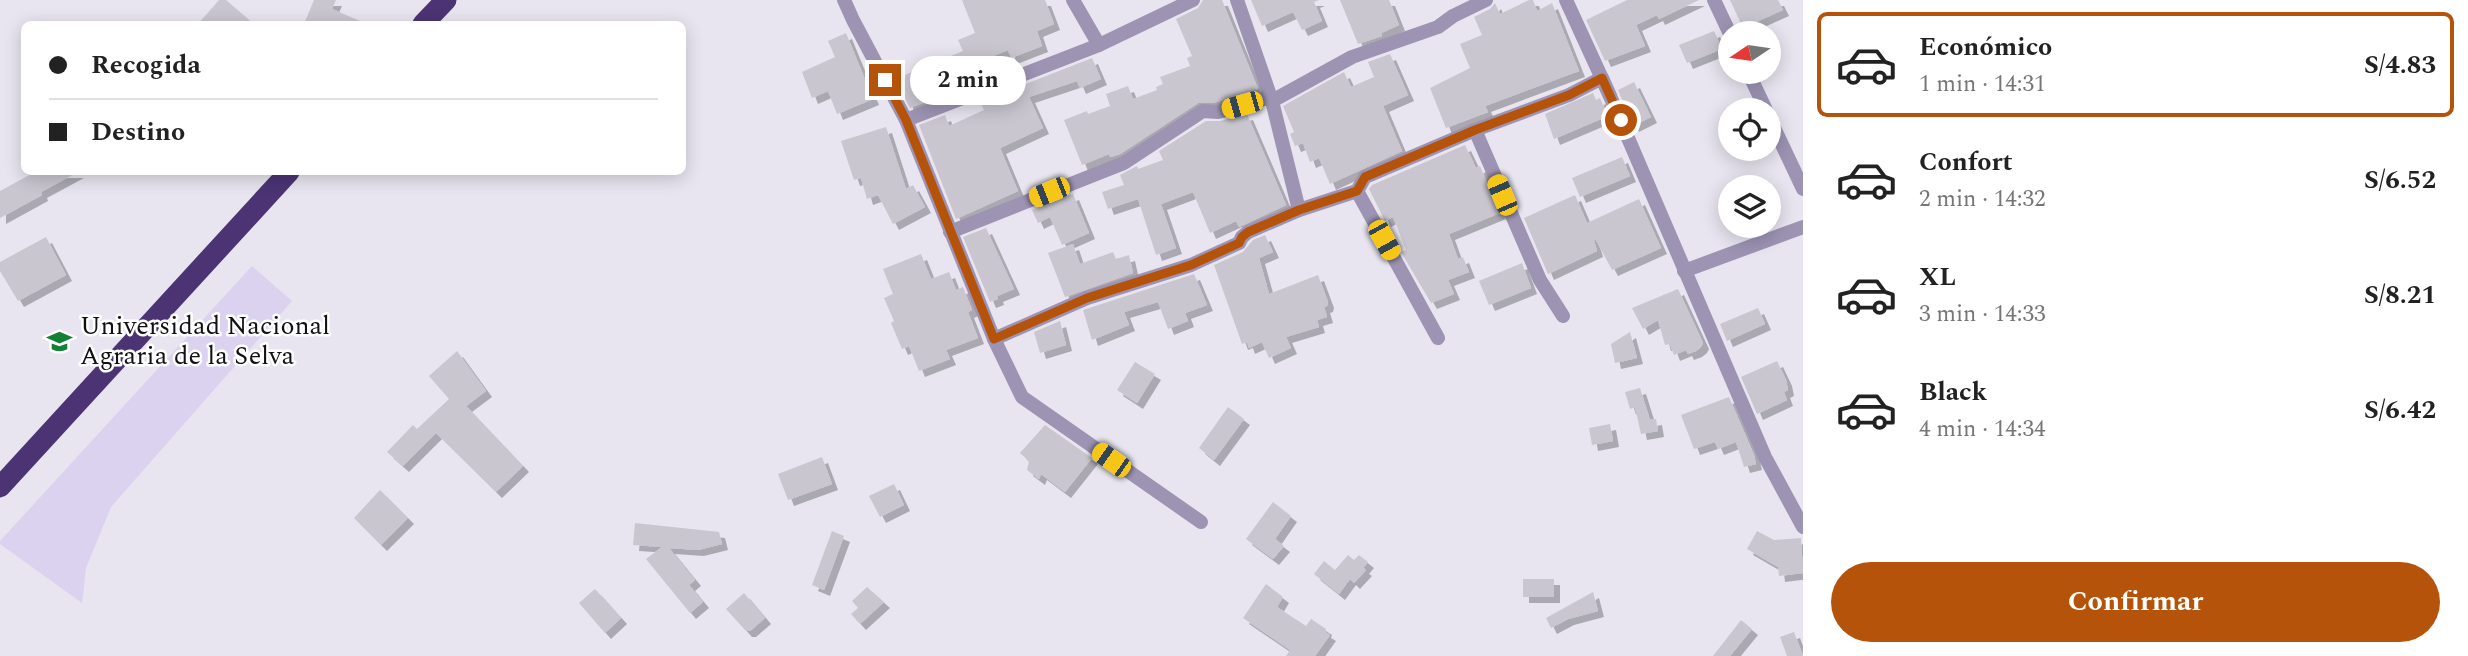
<!DOCTYPE html>
<html lang="es">
<meta charset="utf-8">
<style>
body{margin:0;font-family:Spectral,serif;background:#f2f2f2;color:#222;height:100vh;display:flex;flex-direction:column;font-size:26px;white-space:nowrap}
*{box-sizing:border-box;margin:0}
p{font-size:23px;color:#767676}
.icon{flex:none;width:38px;height:38px;fill:none;stroke:currentColor;stroke-width:2;stroke-linecap:round;stroke-linejoin:round}
.map{position:relative;flex:1;overflow:hidden}
.details{display:flex;flex-direction:column;background:#fff;width:665px}
.details>*{flex:none}
.banner{position:absolute;left:21px;top:21px;width:665px;height:154px;border-radius:10px;box-shadow:0 4px 18px #0003;display:grid;align-content:center;height:154px;padding:0 28px;background:#fff}
.needle{width:46px;rotate:257deg}
.fabs{position:absolute;left:1718px;top:21px;display:grid;gap:14px}
.fabs a{display:grid;place-items:center;width:63px;height:63px;border-radius:50%;background:#fff;box-shadow:0 4px 18px #0003;font-size:35px}
.end{position:absolute;width:32px;height:32px;margin:-16px;border:9px solid #b45309;background:#fff;box-shadow:0 0 0 4px #fff}
.from{border-radius:50%}
.bubble{position:absolute;height:49px;border-radius:24px;background:#fff;box-shadow:0 4px 18px #0003;font-size:23px;font-weight:700;line-height:49px;text-align:center}
.car{position:absolute;width:21px;height:42px;margin:-21px -10px;border-radius:9px;box-shadow:0 0 5px 2px #0007;background:linear-gradient(#f5c518 24%,#345 0 40%,#f5c518 0 76%,#345 0 86%,#f5c518 0)}
.banner b{display:flex;align-items:center;gap:24px;height:66px;font-size:26px}
.banner b+b{border-top:2px solid #e0e0e0}
.banner i{width:18px;height:18px;background:#222}
ul{padding:12px 0 0;list-style:none}
li{display:flex;align-items:center;gap:21px;height:105px;margin:0 14px 10px;padding:0 14px;border:4px solid transparent;border-radius:10px}
li div{flex:1}
li b{display:block;font-size:26px}
li em{font-style:normal;font-weight:700}
li.current{border-color:#b45309}
li>.icon{width:63px;height:63px;stroke-width:1.5}
.primary-button{display:flex;gap:14px;margin-top:auto;padding:14px 28px}
.primary-button a{flex:1;height:80px;border-radius:42px;background:#b45309;color:#fff;font-size:28px;font-weight:700;line-height:80px;text-align:center}
main{display:flex;flex:1;min-height:0}
.map>svg:first-child{display:block}
.green{fill:#dad2ef}
.building{fill:#c9c6d0;filter:url(#shadow)}
.lines{fill:none;stroke-linecap:round;stroke-linejoin:round}
.street{stroke:#9d94b4;stroke-width:14}
.highway{stroke:#4c3474;stroke-width:21}
.route{stroke:#b45309;stroke-width:9}
.labels{text-anchor:middle;dominant-baseline:central;stroke-width:5;stroke-linejoin:round;paint-order:stroke}
.poi-label{font-size:26px;fill:#111013;stroke:#fff;text-anchor:start}
</style>
<main>
<div class="map">
<svg width="1803" height="656" viewBox="0 0 1803 656">
<defs>
<filter id="shadow"><feDropShadow dx="6" dy="6" stdDeviation="0" flood-color="#0004"/></filter>
</defs>
<rect width="100%" height="100%" fill="#e8e5f0"/>
<path class="green" d="M252 266 292 301 111 507 86 568 82 603 0 544V541Z"/>
<g class="building">
<path d="M219 0H226L254 24H198Z"/>
<path d="M314 0H336L332 9 367 24H304Z"/>
<path d="M962 0H1045L1054 24 1037 31 1042 46 1011 58 1008 50 967 67 974 83 910 108 895 79 963 51 958 40 975 33Z"/>
<path d="M1203 0H1222L1258 89 1217 102 1198 103 1120 154 1110 157 1109 154 1082 165 1064 120 1087 111 1088 114 1110 106 1106 94 1128 86 1133 99 1157 90 1156 87 1163 84 1160 77 1190 66 1187 58 1192 56 1176 19 1198 8Z"/>
<path d="M1251 0H1319L1314 2 1322 21 1302 30 1293 12 1262 26Z"/>
<path d="M1340 0H1389L1399 25 1381 33 1382 36 1358 44Z"/>
<path d="M1529 0H1533L1537 11 1552 3 1579 71 1485 106 1488 112 1446 128 1430 88 1470 68 1460 44 1482 35 1474 17 1490 9 1495 3 1500 14Z"/>
<path d="M1627 0H1699L1659 19 1657 15 1636 25 1645 46 1605 61 1586 20Z"/>
<path d="M1730 0H1778L1783 10 1743 28Z"/>
<path d="M1714 31 1722 49 1687 63 1679 45Z"/>
<path d="M846 33 873 99 837 114 828 91 812 98 802 72 835 57 828 41Z"/>
<path d="M1390 54 1408 95 1383 106 1402 151 1330 184 1319 158 1310 162 1303 143 1295 146 1290 134 1294 132 1283 106 1344 72 1351 87 1374 77 1368 62Z"/>
<path d="M1092 58 1101 79 1080 88 1077 81 1029 97 1043 128 1000 148 1018 191 956 219 919 125 945 115 949 126 984 110 980 102Z"/>
<path d="M1634 82 1651 117 1633 126 1618 90Z"/>
<path d="M1593 93 1596 100 1600 98 1608 116 1554 139 1545 114Z"/>
<path d="M1247 114 1286 205 1239 227 1236 221 1210 233 1193 192 1161 204 1176 248 1156 255 1138 199 1108 209 1102 192 1124 185 1120 175 1137 166 1138 169 1163 160 1159 151 1206 121H1220Z"/>
<path d="M886 127 906 189 913 185 925 207 893 224 878 195 867 199 861 178 854 180 841 141Z"/>
<path d="M1465 145 1476 168 1480 166 1500 213 1449 234 1458 259 1463 257 1469 272 1448 280 1454 294 1431 303 1401 252 1406 250 1393 217 1385 221 1369 189 1372 185Z"/>
<path d="M1622 157 1630 176 1580 197 1572 178Z"/>
<path d="M35 172H78L41 192 42 195 0 218V191Z"/>
<path d="M1073 194 1089 233 1062 245 1050 217 1038 223 1032 210Z"/>
<path d="M1575 195 1587 223 1639 199 1661 248 1612 270 1596 240H1594L1597 251 1548 274 1524 218Z"/>
<path d="M986 228 1014 289 997 296 998 299 990 302 963 237Z"/>
<path d="M1265 235 1273 252 1259 258 1269 294 1318 275 1328 302 1327 306 1324 307 1327 317 1317 320 1319 327 1286 337 1291 348 1269 358 1262 342 1249 348 1247 342 1242 344 1214 265 1243 252 1253 240Z"/>
<path d="M46 237 66 275 18 301 0 271V262Z"/>
<path d="M1073 244 1080 264 1113 252 1116 259 1129 255 1133 273 1065 297 1048 253Z"/>
<path d="M921 254 931 279 949 272 956 290 963 287 972 310 968 312 978 338 946 350 950 359 919 371 909 346 902 349 891 323 894 321 884 298 893 294 883 269Z"/>
<path d="M1522 263 1531 288 1489 305 1479 281Z"/>
<path d="M1194 274 1207 305 1185 313 1188 321 1168 329 1158 302 1124 312 1129 325 1092 340 1083 310Z"/>
<path d="M1678 289 1703 343 1701 347 1696 351 1688 354 1686 350 1674 355 1670 344 1665 345 1658 320 1643 329 1632 308Z"/>
<path d="M1758 308 1765 324 1727 341 1720 324Z"/>
<path d="M1060 321 1066 345 1040 353 1034 332Z"/>
<path d="M1630 332 1637 358 1615 363 1611 344Z"/>
<path d="M457 351 486 391 466 406 523 466 496 492 436 433 403 466 387 452 413 425 417 429 449 399 429 376Z"/>
<path d="M1777 361 1786 380 1788 390 1784 392 1787 400 1757 414 1741 377Z"/>
<path d="M1135 362 1155 374 1137 403 1117 390Z"/>
<path d="M1640 388 1650 420 1656 419 1658 431 1641 434 1635 407 1630 409 1625 392Z"/>
<path d="M1729 397 1754 455 1756 464 1744 467 1736 442 1718 449 1715 442 1694 449 1681 415Z"/>
<path d="M1228 407 1244 419 1214 460 1199 448Z"/>
<path d="M1610 424 1613 441 1592 445 1589 428Z"/>
<path d="M1045 425 1092 458 1065 492 1041 474 1039 479 1027 470 1029 461 1020 453Z"/>
<path d="M822 457 832 484 788 500 778 474Z"/>
<path d="M894 484 904 505 880 517 869 496Z"/>
<path d="M380 490 408 518 381 545 354 518Z"/>
<path d="M1273 502 1291 516 1275 539 1284 546 1273 559 1246 539Z"/>
<path d="M635 523 719 532 722 544 698 550 669 548 695 580 689 585 703 602 690 613 646 559 662 547 633 545Z"/>
<path d="M832 531 844 536 824 590 812 585Z"/>
<path d="M1757 531 1774 540 1801 538 1803 573 1779 576 1778 567 1747 549Z"/>
<path d="M1348 555 1354 560 1359 555 1368 562 1363 568 1366 570 1354 583 1350 579 1339 594 1314 574 1324 561 1335 570Z"/>
<rect x="1523" y="579" width="31" height="18"/>
<path d="M1266 584 1283 597 1277 607 1306 626 1311 619 1326 629 1325 632 1330 635 1315 656H1286L1290 650 1243 618Z"/>
<path d="M867 587 884 602 860 624 851 614 858 608 852 601Z"/>
<path d="M595 589 621 618 605 633 579 603Z"/>
<path d="M1593 592 1598 611 1568 619 1551 628 1546 618Z"/>
<path d="M744 593 765 618 750 631H746L726 609Z"/>
<path d="M1741 620 1752 629 1730 656H1713Z"/>
<path d="M1794 632 1803 656H1787L1780 637Z"/>
</g>
<g class="lines">
<g class="street">
<path d="M844 0 853 20 906 120 994 339 1022 397 1201 522"/>
<path d="M1073 0 1099 45"/>
<path d="M1237 0 1272 101 1299 210"/>
<path d="M1566 0 1610 96 1765 457 1803 527"/>
<path d="M1714 0 1731 36"/>
<path d="M1748 72 1766 110"/>
<path d="M1769 117 1803 189"/>
<path d="M906 120 1099 45 1193 0"/>
<path d="M1475 130 1540 280 1563 316"/>
<path d="M1357 191 1438 338"/>
<path d="M950 232 1124 163 1203 111 1218 112 1267 98 1272 101 1352 57 1438 27 1453 16 1486 0"/>
<path d="M1684 271 1803 227"/>
<path d="M994 339 1087 298 1191 265 1239 243 1242 237 1248 232 1299 210 1357 191 1365 177 1475 130 1569 95 1602 78 1610 96"/>
</g>
<g class="highway">
<path d="M423 24 446 0"/>
<path d="M0 487 289 172"/>
</g>
</g>
<g class="lines">
<path class="route" d="M885 80 906 120 994 339 1087 298 1191 265 1239 243 1242 237 1248 232 1299 210 1357 191 1365 177 1475 130 1569 95 1602 78 1621 120"/>
</g>
<defs>
<symbol id="university-bare" viewBox="-9 -9 18 18"><path d="M0-5L7-2L0 1L-7-2ZM-4 1L0 2.5L4 1V4Q0 6-4 4Z" fill="#138036" stroke="#fff" stroke-width="2.5" paint-order="stroke"/></symbol>
</defs>
<g fill-rule="evenodd">
<use href="#university-bare" x="42" y="324" width="35" height="35"/>
</g>
<g class="labels">
<g class="poi-label">
<text x="80" y="326">Universidad Nacional<tspan x="80" dy="30">Agraria de la Selva</tspan></text>
</g>
</g>
</svg>
<div class="fabs">
<a><svg class="needle" viewBox="-14 -14 28 28"><path d="M0-13l5 13h-10z" fill="#e53935"/><path d="M0 13l5-13h-10z" fill="#767676"/></svg></a>
<a><svg class="icon" aria-label="locate" viewBox="0 0 24 24"><circle cx="12" cy="12" r="6"/><path d="M12 2v4M12 18v4M2 12h4M18 12h4"/></svg></a>
<a><svg class="icon" aria-label="layers" viewBox="0 0 24 24"><path d="M12 4l9 5-9 5-9-5zM3 14l9 5 9-5"/></svg></a>
</div>
<i class="end from" style="left:1621px;top:120px"></i>
<i class="end" style="left:885px;top:80px"></i>
<div class="bubble" style="left:910px;top:56px;width:116px">2 min</div>
<i class="car" style="left:1242px;top:105px;rotate:254deg"></i>
<i class="car" style="left:1049px;top:192px;rotate:248deg"></i>
<i class="car" style="left:1502px;top:195px;rotate:337deg"></i>
<i class="car" style="left:1384px;top:240px;rotate:151deg"></i>
<i class="car" style="left:1111px;top:460px;rotate:305deg"></i>
<div class="banner">
<b><i class="from"></i>Recogida</b>
<b><i></i>Destino</b>
</div>
</div>
<section class="details">
<ul>
<li class="current"><svg class="icon" aria-label="car" viewBox="0 0 24 24"><path d="M5 17H2v-5l4-1 3-4h7l3 4 3 1v5h-3M9 17h6M6 11h13"/><circle cx="7" cy="17" r="2"/><circle cx="17" cy="17" r="2"/></svg><div><b>Económico</b><p>1 min · 14:31</p></div><em>S/4.83</em></li>
<li><svg class="icon" aria-label="car" viewBox="0 0 24 24"><path d="M5 17H2v-5l4-1 3-4h7l3 4 3 1v5h-3M9 17h6M6 11h13"/><circle cx="7" cy="17" r="2"/><circle cx="17" cy="17" r="2"/></svg><div><b>Confort</b><p>2 min · 14:32</p></div><em>S/6.52</em></li>
<li><svg class="icon" aria-label="car" viewBox="0 0 24 24"><path d="M5 17H2v-5l4-1 3-4h7l3 4 3 1v5h-3M9 17h6M6 11h13"/><circle cx="7" cy="17" r="2"/><circle cx="17" cy="17" r="2"/></svg><div><b>XL</b><p>3 min · 14:33</p></div><em>S/8.21</em></li>
<li><svg class="icon" aria-label="car" viewBox="0 0 24 24"><path d="M5 17H2v-5l4-1 3-4h7l3 4 3 1v5h-3M9 17h6M6 11h13"/><circle cx="7" cy="17" r="2"/><circle cx="17" cy="17" r="2"/></svg><div><b>Black</b><p>4 min · 14:34</p></div><em>S/6.42</em></li>
</ul>
<div class="primary-button"><a>Confirmar</a></div>
</section>
</main>
